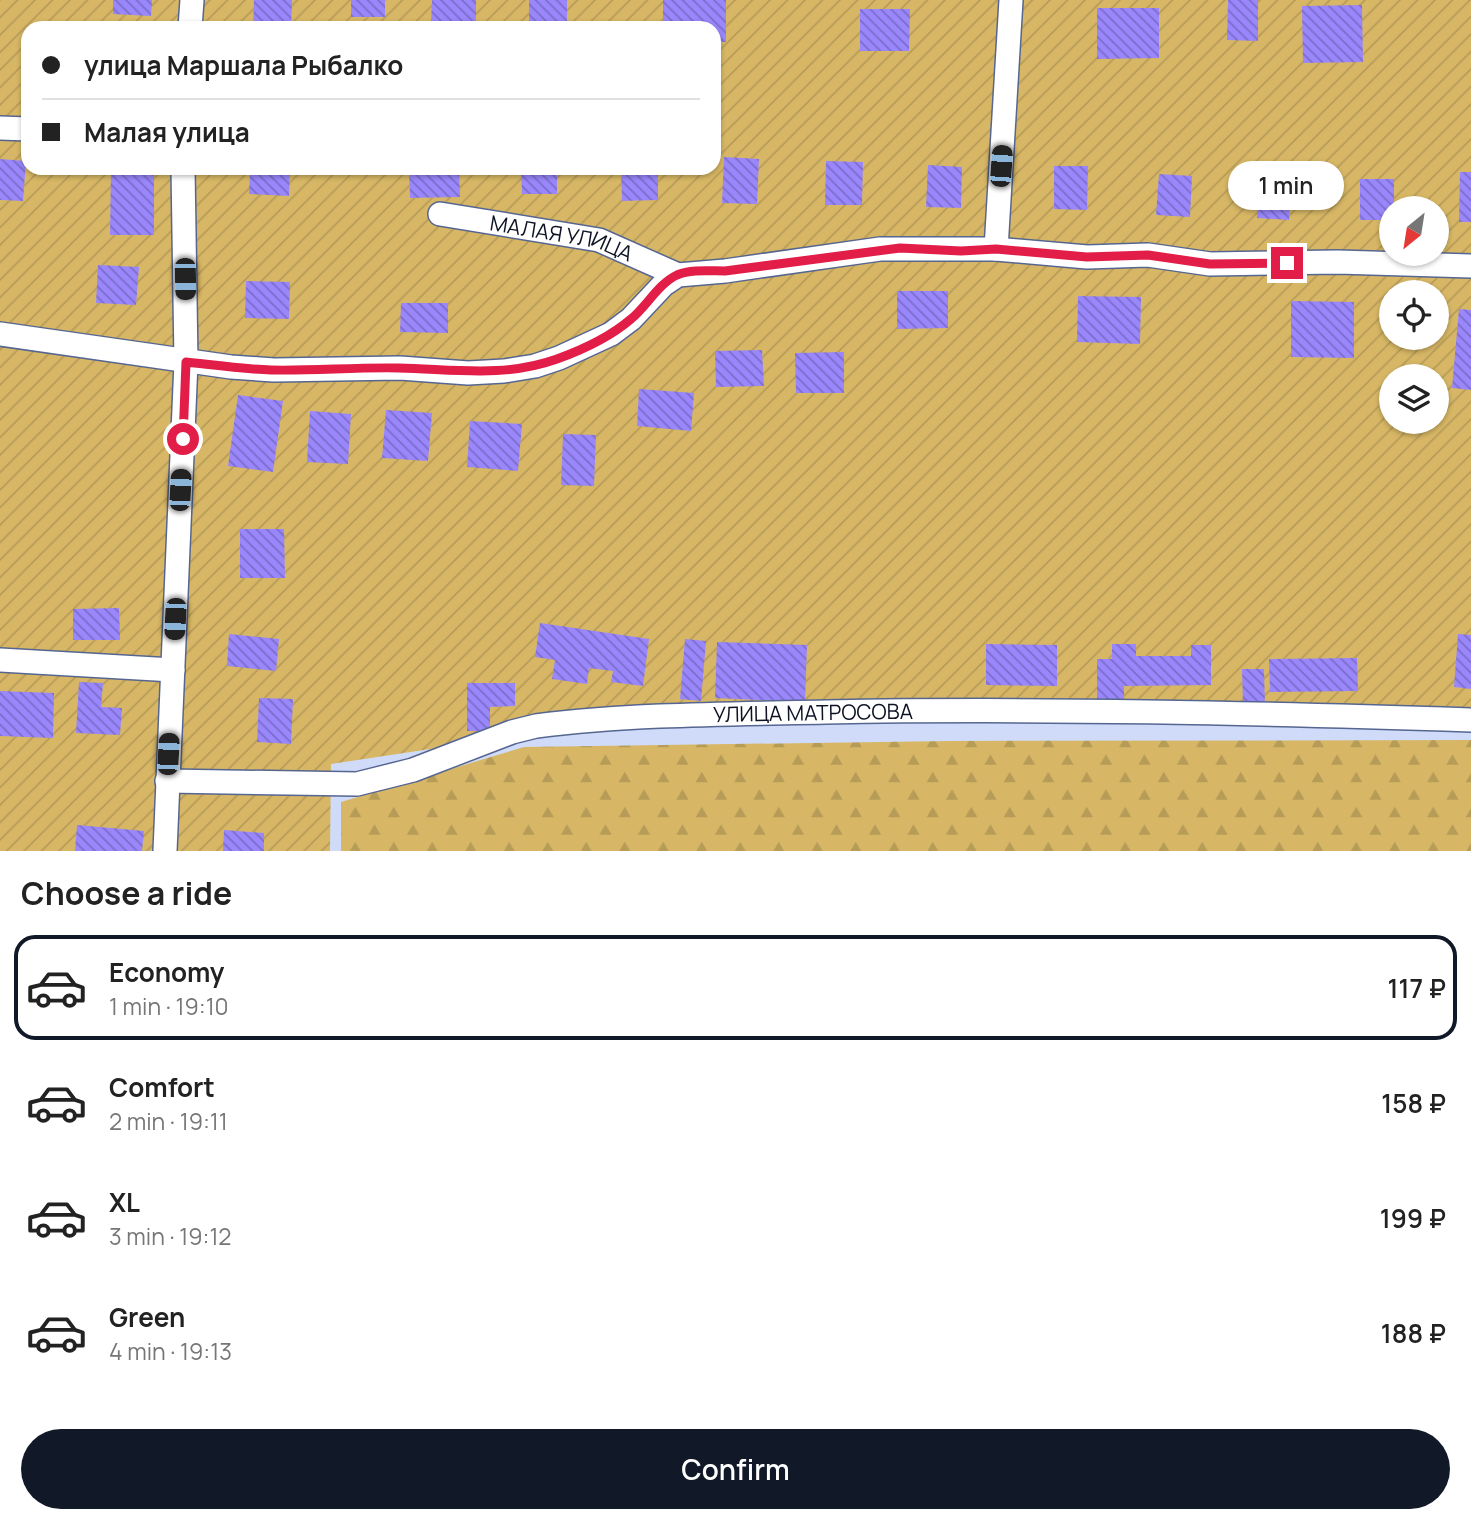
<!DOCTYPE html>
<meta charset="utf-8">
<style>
body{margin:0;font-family:Manrope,sans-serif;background:#f6f6f6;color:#222;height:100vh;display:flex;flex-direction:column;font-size:26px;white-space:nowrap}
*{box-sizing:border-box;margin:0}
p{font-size:23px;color:#767676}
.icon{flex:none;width:38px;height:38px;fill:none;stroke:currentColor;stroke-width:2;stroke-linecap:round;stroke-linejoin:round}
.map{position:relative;height:851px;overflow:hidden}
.details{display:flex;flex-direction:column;background:#fff;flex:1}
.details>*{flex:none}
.hud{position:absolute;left:21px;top:21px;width:700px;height:154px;border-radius:21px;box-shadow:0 2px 5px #0004;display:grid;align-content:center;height:154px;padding:0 21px;background:#fff}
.needle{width:46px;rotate:210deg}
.controls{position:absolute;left:1379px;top:196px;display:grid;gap:14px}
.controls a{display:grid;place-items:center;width:70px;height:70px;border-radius:50%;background:#fff;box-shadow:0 2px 5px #0004;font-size:35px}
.end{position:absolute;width:32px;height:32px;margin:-16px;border:9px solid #e11d48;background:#fff;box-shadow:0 0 0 4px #fff}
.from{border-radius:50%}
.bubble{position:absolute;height:49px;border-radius:24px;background:#fff;box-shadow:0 2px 5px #0004;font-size:23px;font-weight:600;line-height:49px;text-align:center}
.car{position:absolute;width:21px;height:42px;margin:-21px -10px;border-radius:9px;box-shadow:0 0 5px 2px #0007;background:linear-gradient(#222 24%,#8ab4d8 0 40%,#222 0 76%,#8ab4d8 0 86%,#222 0)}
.hud b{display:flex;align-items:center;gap:24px;height:66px;font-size:26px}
.hud b+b{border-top:2px solid #e0e0e0}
.hud i{width:18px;height:18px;background:#222}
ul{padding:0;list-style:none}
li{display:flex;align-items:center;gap:21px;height:105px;margin:0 14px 10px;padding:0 7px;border:4px solid transparent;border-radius:21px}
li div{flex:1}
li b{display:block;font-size:26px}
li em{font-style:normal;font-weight:600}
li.active{border-color:#111827}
li>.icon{width:63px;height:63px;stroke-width:1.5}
h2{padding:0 21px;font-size:32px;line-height:84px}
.cta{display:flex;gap:14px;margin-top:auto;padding:14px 21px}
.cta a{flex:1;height:80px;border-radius:42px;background:#111827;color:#fff;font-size:28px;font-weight:600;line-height:80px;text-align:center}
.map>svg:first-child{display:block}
.forest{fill:url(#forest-firs)}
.garden{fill:url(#garden-furrows);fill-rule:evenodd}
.building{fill:url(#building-back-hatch)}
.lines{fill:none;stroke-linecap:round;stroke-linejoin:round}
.street-casing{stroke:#566691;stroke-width:26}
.street{stroke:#fff;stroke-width:23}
.route{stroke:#e11d48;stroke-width:9}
.labels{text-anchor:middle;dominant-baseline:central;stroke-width:7;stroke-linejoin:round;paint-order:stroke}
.street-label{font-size:21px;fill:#0d1324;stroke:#e0e8fc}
</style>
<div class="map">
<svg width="1471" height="851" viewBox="0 0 1471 851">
<defs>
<pattern id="forest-firs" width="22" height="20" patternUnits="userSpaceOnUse" patternTransform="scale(1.75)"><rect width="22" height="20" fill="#d7b765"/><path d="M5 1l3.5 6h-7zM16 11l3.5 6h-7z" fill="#b79c58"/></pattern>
<pattern id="garden-furrows" width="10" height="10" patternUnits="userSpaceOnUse" patternTransform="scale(1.75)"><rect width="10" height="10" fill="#d7b765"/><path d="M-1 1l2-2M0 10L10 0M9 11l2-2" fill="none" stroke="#b79c58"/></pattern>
<pattern id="building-back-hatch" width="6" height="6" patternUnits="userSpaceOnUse" patternTransform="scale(1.75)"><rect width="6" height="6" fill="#9987fb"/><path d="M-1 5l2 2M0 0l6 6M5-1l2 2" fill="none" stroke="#7b6dcb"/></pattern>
</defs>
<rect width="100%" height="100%" fill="#cfdbf8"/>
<path class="forest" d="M1471 740V851H341V802L524 747 950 741Z"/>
<path class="garden" d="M0 0H1471V712L749 701 331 764 330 851H0ZM28 28H714V168H28ZM1391 208H1437V254H1391ZM1391 292H1437V338H1391ZM1391 376H1437V422H1391Z"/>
<g class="building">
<path d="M113 0H152L151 16 113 14Z"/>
<path d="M254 0H292L291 28H253Z"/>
<rect x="351" y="0" width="34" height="17"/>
<path d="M432 0H476V23L431 22Z"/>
<rect x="529" y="0" width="38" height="28"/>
<path d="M663 0H726V42H714V28H663Z"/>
<path d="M1228 0H1258V41L1227 40Z"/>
<path d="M1362 5 1363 62 1303 63 1302 6Z"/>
<path d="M1097 8H1159V58L1097 59Z"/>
<path d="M860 9H910L909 51H860Z"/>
<path d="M724 157 759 159 757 204 722 203Z"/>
<path d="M0 159 26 161 23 201 0 200Z"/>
<path d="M826 161 863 162 862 205H825Z"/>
<path d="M928 165 962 167 961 208 926 207Z"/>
<path d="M1054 166H1088L1087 210 1054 209Z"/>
<path d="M111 168H154V235H110Z"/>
<path d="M231 168H290L289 196 249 194 250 173 231 172Z"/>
<path d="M409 168H459L460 197 410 198Z"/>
<path d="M521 168H557V194H522Z"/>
<path d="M621 168H658V200L622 201Z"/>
<path d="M1460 172H1471V222H1459Z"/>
<path d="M1159 174 1192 176 1190 217 1156 215Z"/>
<path d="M1259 174 1292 176 1289 220 1257 218Z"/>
<path d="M1360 179H1394V208H1391V220H1360Z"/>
<path d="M98 265 139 267 136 305 96 303Z"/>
<path d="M246 281 290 282 289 319 245 318Z"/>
<path d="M897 291H948V328L897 329Z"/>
<path d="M1078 296 1141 297 1140 344 1077 342Z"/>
<path d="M1291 301 1354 302V358L1291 357Z"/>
<path d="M401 303H448V333L400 332Z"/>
<path d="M1459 309 1471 310V390L1452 388Z"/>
<path d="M762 350 764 386 716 387 715 351Z"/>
<path d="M844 352V393H796L795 353Z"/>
<path d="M639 389 694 393 691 431 637 426Z"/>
<path d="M238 395 283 401 273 472 228 466Z"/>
<path d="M386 410 432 413 428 461 382 458Z"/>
<path d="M310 411 351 414 348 464 307 462Z"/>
<path d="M470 421 522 424 518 471 467 467Z"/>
<path d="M563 434 596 435 594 486 561 485Z"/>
<path d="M240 529H284L285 578H240Z"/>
<path d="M119 608 120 640H73V609Z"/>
<path d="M540 623 649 639 643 686 611 682 613 671 589 668 587 684 552 679 555 660 535 657Z"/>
<path d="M229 634 279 639 276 671 227 666Z"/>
<path d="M1458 634 1471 635V689L1454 687Z"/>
<path d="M685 639 706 641 701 701 680 699Z"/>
<path d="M717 642 807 645 805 702 715 698Z"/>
<path d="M986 644 1057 645V686L986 685Z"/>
<path d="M1112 644H1136V656H1191V645H1211V685L1124 686V708H1097V659H1112Z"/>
<path d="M1357 658 1358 691 1270 692 1269 659Z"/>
<path d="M1242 669H1264L1265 707H1243Z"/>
<path d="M79 682 103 683 101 707 122 708 120 735 76 733Z"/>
<path d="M467 683H515V706L490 707V731H467Z"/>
<path d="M0 691 54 693 53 738 0 736Z"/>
<path d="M259 698 293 699 291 744 257 742Z"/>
<path d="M77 825 144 831 142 851H75Z"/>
<path d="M224 830 264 833V851H223Z"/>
</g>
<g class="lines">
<defs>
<g id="street">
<path d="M190 28 192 0"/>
<path d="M0 128 28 129"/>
<path id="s1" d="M440 214 599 240 678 275"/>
<path d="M996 249 1011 0"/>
<path d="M0 334 231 367 274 370 400 368 468 373 504 371 535 366 559 358 611 334 631 319 663 285 678 275 725 271 880 249H996L1087 257 1148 255 1210 264 1338 262 1471 266"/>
<path d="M0 660 173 670"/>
<path id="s2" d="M167 781 357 784 413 770 512 732 536 726C632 714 730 714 826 712 1041 708 1256 713 1471 720"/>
<path d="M165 851 186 362 183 168"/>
</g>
</defs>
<use href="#street" class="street-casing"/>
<use href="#street" class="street"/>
</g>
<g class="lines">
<path class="route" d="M183 439 186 362C214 365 242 369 271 370 313 371 356 367 399 368 453 369 504 378 557 359 582 350 610 337 631 319 647 306 658 284 677 275 691 269 710 271 725 271L900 248 961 251 996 249 1087 257 1148 255 1210 264 1287 263"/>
</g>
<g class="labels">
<g class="street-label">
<text stroke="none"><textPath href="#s1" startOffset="124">МАЛАЯ УЛИЦА</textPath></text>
<text stroke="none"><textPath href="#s2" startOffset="656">УЛИЦА МАТРОСОВА</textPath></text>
</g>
</g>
</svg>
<div class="controls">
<a><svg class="needle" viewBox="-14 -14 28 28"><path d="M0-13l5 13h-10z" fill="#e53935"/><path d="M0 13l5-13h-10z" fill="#767676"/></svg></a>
<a><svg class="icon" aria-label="locate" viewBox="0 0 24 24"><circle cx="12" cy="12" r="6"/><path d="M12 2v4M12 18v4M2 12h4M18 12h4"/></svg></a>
<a><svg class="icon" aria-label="layers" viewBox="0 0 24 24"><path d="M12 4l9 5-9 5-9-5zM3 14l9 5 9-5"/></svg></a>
</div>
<i class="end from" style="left:183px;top:439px"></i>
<i class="end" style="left:1287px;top:263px"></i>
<div class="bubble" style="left:1228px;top:161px;width:116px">1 min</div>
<i class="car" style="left:1001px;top:166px;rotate:4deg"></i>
<i class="car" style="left:185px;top:279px;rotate:179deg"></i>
<i class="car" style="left:180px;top:490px;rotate:3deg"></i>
<i class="car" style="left:175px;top:619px;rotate:183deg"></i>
<i class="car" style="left:168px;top:754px;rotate:3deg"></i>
<div class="hud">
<b><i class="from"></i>улица Маршала Рыбалко</b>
<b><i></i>Малая улица</b>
</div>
</div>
<section class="details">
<h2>Choose a ride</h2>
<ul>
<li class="active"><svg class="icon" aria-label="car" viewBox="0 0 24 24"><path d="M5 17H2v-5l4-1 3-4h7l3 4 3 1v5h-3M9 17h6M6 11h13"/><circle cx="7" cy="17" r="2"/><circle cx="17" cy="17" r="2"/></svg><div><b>Economy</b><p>1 min · 19:10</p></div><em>117 ₽</em></li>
<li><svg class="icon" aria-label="car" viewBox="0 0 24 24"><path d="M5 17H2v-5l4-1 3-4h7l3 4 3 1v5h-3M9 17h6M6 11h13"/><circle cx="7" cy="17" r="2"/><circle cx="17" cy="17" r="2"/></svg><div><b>Comfort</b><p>2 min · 19:11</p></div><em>158 ₽</em></li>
<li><svg class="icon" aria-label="car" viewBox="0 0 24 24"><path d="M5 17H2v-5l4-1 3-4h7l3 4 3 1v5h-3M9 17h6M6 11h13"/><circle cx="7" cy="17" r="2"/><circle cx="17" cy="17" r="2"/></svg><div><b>XL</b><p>3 min · 19:12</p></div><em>199 ₽</em></li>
<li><svg class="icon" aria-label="car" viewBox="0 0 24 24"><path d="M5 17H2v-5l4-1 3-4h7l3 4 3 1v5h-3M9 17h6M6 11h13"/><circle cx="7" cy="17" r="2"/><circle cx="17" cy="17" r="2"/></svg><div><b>Green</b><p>4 min · 19:13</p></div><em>188 ₽</em></li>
</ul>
<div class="cta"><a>Confirm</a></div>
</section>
